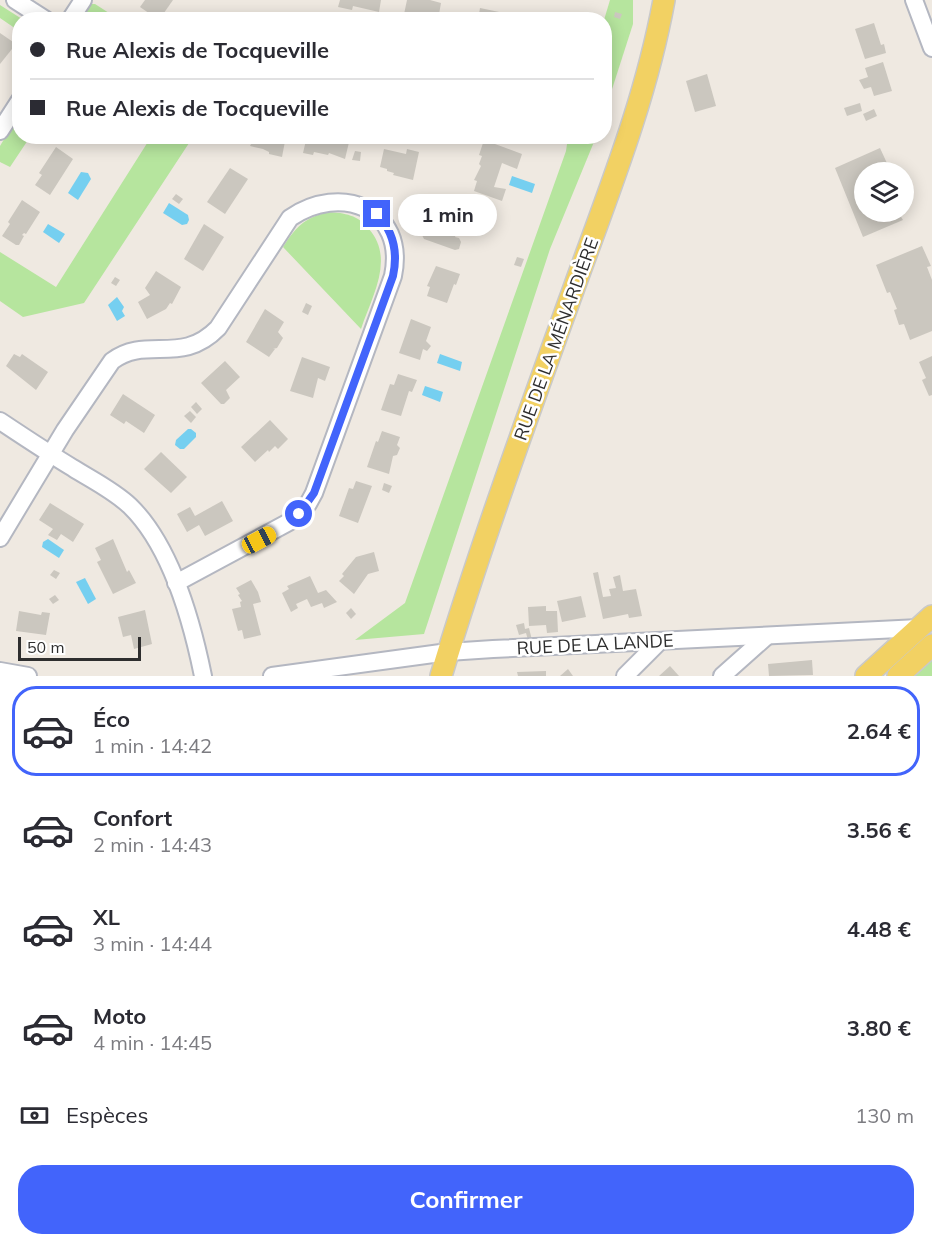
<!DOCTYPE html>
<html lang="fr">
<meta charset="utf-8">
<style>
body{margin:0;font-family:Mulish,sans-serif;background:#f7f7f7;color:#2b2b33;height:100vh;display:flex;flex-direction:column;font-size:22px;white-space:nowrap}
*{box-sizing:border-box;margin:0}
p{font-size:20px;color:#7c7c81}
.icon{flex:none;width:33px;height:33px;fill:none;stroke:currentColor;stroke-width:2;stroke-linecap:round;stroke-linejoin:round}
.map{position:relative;height:676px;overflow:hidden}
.side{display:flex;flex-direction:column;background:#fff;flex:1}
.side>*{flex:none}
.hud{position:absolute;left:12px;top:12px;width:600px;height:132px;border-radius:24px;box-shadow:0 3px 15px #0003;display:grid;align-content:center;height:132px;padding:0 18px;background:#fff}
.fabs{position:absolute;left:854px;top:162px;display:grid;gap:12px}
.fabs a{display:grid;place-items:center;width:60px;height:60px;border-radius:50%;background:#fff;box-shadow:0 3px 15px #0003;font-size:30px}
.scale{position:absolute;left:18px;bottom:15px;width:123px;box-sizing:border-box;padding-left:6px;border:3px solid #2e2e2e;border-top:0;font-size:16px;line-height:21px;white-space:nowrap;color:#2e2e2e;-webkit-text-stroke:4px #fff;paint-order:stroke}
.end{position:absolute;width:27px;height:27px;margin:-14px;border:8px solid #4264fb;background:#fff;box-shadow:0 0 0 3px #fff}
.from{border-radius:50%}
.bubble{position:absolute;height:42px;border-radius:21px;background:#fff;box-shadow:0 3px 15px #0003;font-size:20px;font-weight:700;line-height:42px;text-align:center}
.car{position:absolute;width:18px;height:36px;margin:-18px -9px;border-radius:8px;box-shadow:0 0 4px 2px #0007;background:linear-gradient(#f5c518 24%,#345 0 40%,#f5c518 0 76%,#345 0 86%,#f5c518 0)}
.hud b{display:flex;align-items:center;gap:21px;height:57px;font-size:22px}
.hud b+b{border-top:2px solid #e1e1e2}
.hud i{width:15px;height:15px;background:#2b2b33}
ul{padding:10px 0 0;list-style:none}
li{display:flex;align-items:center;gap:18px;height:90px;margin:0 12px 9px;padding:0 6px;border:3px solid transparent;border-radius:24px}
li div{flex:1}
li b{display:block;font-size:22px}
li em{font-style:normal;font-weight:700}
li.active{border-color:#4264fb}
li>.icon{width:54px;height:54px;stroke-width:1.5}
.pay{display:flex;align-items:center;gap:15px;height:66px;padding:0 18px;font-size:22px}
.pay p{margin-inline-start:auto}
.primary-button{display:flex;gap:12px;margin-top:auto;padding:12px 18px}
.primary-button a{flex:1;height:69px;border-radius:24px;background:#4264fb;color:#fff;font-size:24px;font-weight:700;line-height:69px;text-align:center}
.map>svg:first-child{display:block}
.green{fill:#b6e59e}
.water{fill:#75cff0}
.building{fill:#cbc7bf}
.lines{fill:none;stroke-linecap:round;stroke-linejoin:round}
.minor-casing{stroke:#b4b7c1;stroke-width:20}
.major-casing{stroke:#c9c9c9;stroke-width:24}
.minor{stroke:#fff;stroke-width:16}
.major{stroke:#f2d163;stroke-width:21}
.route{stroke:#4264fb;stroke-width:8}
.labels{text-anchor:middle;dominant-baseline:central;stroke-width:5;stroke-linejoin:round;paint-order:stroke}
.street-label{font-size:18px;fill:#2e2e2e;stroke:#fff}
</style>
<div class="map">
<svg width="932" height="676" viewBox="0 0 932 676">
<rect width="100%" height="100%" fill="#efe9e1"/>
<g class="green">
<path d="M610 0H633V24L605 111 604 20Z"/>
<path d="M91 4H95L109 13 105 19H81Z"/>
<path d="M0 5 22 19 20 20 19 31 0 18Z"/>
<path d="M19 114 20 136 30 137 10 167 0 162V146Z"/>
<path d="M151 137H193L84 303 23 317 0 301V252L56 287Z"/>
<path d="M535 137H596L550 249 424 634 355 640 405 603 566 151 567 144Z"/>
<path d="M328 212C345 213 358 215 369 229 395 259 372 296 361 329L283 247C296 227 304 218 328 212Z"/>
<path d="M932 657V676H911Z"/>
</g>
<g class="water">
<path d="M81 172 88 173 91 179 78 200 68 193Z"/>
<path d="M512 176 535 184 532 193 509 185Z"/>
<path d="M169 203 188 215 189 220 187 224 182 225 163 213Z"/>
<path d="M48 224 65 234 59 243 43 232Z"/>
<path d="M117 297 124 307 122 311 125 316 117 321 108 305Z"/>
<path d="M440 354 462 362 460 371 437 363Z"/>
<path d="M425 386 443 392 440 402 422 395Z"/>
<path d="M188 429H191L196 433V437L184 449H180L175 445 176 440Z"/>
<path d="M48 539 64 550 59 558 42 547 43 542Z"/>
<path d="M85 578 96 599 88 604 76 582Z"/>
</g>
<g class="building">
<path d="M145 0H173L159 20 140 7Z"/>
<path d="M340 0H381L379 12 353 6 352 10 338 7Z"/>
<path d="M407 0H430L441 3 438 20 411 17V20L403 19Z"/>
<path d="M480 8 518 16V20H478Z"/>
<path d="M615 12 622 14 620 19 614 17Z"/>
<path d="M554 14 589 16V20H553Z"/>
<path d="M874 23 881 45 884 44 886 53 865 59 855 29Z"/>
<path d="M0 33 16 44 0 64Z"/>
<path d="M883 62 892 91 874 96 871 87 864 89 859 80 868 77 865 68Z"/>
<path d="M707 74 716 106 695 112 686 81Z"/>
<path d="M860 103 862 111 847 116 844 108Z"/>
<path d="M874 109 877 116 866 121 863 114Z"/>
<path d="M77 136H94L89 144Z"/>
<path d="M241 136H286L282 157 269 154V152L263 149 250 146 251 144 240 141Z"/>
<path d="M307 136H341L350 138 345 159 329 153 328 155 314 152 313 155 303 153Z"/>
<path d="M450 136H460L459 142 450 140Z"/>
<path d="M484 140 522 154 517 169 502 163 494 187 506 189 502 201 474 191 477 181 474 180 481 166 479 164 482 156 479 155Z"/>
<path d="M56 147 73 159 50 195 35 185 42 175 39 173Z"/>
<path d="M880 148 891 172H864V212H898L903 220 863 237 835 168Z"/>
<path d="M384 149 406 154 407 149 419 152 413 180 393 175 394 173 387 171V169L380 167Z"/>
<path d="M355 151 361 152 360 161 352 160Z"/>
<path d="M230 168 248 179 225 214 207 202Z"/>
<path d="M176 194 183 199 179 204 172 199Z"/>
<path d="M22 200 40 212 26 234 24 233 22 235 24 236 19 245H16L2 236 10 224 8 222Z"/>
<path d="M444 204 466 212 455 237 459 238 461 242 459 249 455 250 424 239 422 235 425 226 429 224 436 226Z"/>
<path d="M204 224 224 237 203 271 184 259Z"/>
<path d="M922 246 931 266 927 267 932 280V331L910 340 904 324 899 325 894 310 897 309 890 292 887 293 876 265Z"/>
<path d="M517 257 524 259 521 267 514 265Z"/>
<path d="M436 266 460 274 456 285 454 284 447 303 427 296 430 287 427 286Z"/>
<path d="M156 271 181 287 172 304 170 303 166 309 147 319 138 302 150 295 145 288Z"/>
<path d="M115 277 120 280 116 286 111 283Z"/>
<path d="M306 303 312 306 308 315 302 312Z"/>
<path d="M265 309 284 322 278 332 283 338 277 348 273 349H275L269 357 246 342Z"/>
<path d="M411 319 431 327 426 341 431 346 427 351 423 349 420 360 399 353Z"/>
<path d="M14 354 20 357 22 354 48 372 36 390 6 366Z"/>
<path d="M932 356V395L929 396 922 380 926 378 919 362Z"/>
<path d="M302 357 330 367 325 381 318 378 313 398 290 391Z"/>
<path d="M225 361 240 377 226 390 230 398 224 404H221L201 383Z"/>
<path d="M398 374 417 380 412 392 409 391 401 416 381 410 390 384 394 385Z"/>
<path d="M123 394 155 415 144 433 126 421 124 424 110 415Z"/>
<path d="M196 402 202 409 197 414 191 407Z"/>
<path d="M190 411 196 417 191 423 184 416Z"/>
<path d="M270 420 288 439 278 449 275 446 269 452 268 450 255 462 241 447Z"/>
<path d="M382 431 400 437 397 445 400 448 397 455 393 456 389 474 367 467 376 441 378 442Z"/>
<path d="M161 452 187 477 171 493 144 469Z"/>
<path d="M356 481 372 486 358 523 339 516 349 488 353 489Z"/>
<path d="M384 483 392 486 389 493 382 490Z"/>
<path d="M222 501 233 521 205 536 199 525 187 532 177 514 190 507 195 516Z"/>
<path d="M50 503 84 524 73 542 61 534 57 540 48 535 53 529 39 520Z"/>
<path d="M113 539 127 572 129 570 136 583 113 594 97 562 101 560 95 548Z"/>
<path d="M374 552 379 571 368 574 354 594 339 581 344 576 342 574 356 557Z"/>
<path d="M54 570 60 573 56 579 50 575Z"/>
<path d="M598 572 603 597 611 596 609 589 616 588 613 577 620 575 623 591 636 589 642 616 629 618 628 614 603 619 593 573Z"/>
<path d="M310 576 318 593 326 590 337 602 324 608 322 603 311 607 307 599 296 604 298 608 291 612 282 593 289 589 287 586Z"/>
<path d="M251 580 258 592 261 602 253 604 261 635 244 639 242 630 238 631 232 609 241 607 240 602 242 601 238 595 240 594 236 588Z"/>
<path d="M55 595 59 600 53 604 49 599Z"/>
<path d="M581 596 586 617 562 622 557 601Z"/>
<path d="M546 606V611H557L558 632 547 633 546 625 529 626 528 607Z"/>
<path d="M351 608 356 614 351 619 346 613Z"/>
<path d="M145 610 152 644 134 649 131 635 123 637 118 617Z"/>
<path d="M19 611 41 615 42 612 50 613 46 635 16 631Z"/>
<path d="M524 623 525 629 529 628 532 640H528L526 633 519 635 516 625Z"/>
<path d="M812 660 813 675 769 676 768 664Z"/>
<path d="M670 666 679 676H659Z"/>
<path d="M568 669 573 676H560Z"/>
<path d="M546 671V676H518L517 672Z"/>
</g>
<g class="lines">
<defs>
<g id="minor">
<path d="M15 0 46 20"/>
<path d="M914 0 932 48"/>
<path d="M70 20 83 0"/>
<path d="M0 131 20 100"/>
<path d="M0 421C24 437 48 453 73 468 92 480 113 490 130 506 171 546 192 622 203 676"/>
<path d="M0 538 65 430 112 361C147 335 181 366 218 328L290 218C340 183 407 208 393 276L314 493 308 504 289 522 176 583"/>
<path d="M0 671 28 676"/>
<path d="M272 676 448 652 493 649 919 628"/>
<path d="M625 676 660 641"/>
<path d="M722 676 767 636"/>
</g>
<g id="major">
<path d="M441 676C481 544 528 415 575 285 609 191 646 99 664 0"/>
<path d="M866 676 932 616"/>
<path d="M898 676 932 645"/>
</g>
</defs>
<use href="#minor" class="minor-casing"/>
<use href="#major" class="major-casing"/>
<use href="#minor" class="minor"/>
<use href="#major" class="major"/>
</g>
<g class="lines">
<path class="route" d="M299 514 314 493 393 276C398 253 394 232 377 214"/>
</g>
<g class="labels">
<g class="street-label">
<text transform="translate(556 339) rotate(-70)">RUE DE LA MÉNARDIÈRE</text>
<text transform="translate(595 644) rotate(-3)">RUE DE LA LANDE</text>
</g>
</g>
</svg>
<div class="fabs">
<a><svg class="icon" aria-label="layers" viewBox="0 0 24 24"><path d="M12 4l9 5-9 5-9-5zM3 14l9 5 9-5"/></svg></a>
</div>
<div class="scale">50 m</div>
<i class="end from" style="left:299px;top:514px"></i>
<i class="end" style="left:377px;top:214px"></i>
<div class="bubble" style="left:398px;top:194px;width:99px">1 min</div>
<i class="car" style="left:259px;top:540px;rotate:62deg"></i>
<div class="hud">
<b><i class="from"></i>Rue Alexis de Tocqueville</b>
<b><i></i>Rue Alexis de Tocqueville</b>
</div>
</div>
<section class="side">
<ul>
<li class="active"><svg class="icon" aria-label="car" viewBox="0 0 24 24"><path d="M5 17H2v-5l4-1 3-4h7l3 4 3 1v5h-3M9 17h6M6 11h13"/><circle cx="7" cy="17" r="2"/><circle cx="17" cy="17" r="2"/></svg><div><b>Éco</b><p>1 min · 14:42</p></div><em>2.64 €</em></li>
<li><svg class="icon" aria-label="car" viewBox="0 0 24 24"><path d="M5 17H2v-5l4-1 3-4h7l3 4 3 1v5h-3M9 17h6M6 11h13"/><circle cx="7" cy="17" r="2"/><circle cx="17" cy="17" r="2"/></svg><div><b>Confort</b><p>2 min · 14:43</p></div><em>3.56 €</em></li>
<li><svg class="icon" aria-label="car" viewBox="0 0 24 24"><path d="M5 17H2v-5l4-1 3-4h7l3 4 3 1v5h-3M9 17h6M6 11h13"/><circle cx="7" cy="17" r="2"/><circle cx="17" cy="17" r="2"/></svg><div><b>XL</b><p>3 min · 14:44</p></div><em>4.48 €</em></li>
<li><svg class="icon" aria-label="car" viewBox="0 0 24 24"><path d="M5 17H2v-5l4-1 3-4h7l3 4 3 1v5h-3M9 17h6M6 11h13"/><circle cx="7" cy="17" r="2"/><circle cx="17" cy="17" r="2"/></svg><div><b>Moto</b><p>4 min · 14:45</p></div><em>3.80 €</em></li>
</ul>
<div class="pay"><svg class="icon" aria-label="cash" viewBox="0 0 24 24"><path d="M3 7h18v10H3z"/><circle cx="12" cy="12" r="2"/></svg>Espèces<p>130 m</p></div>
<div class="primary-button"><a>Confirmer</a></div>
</section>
